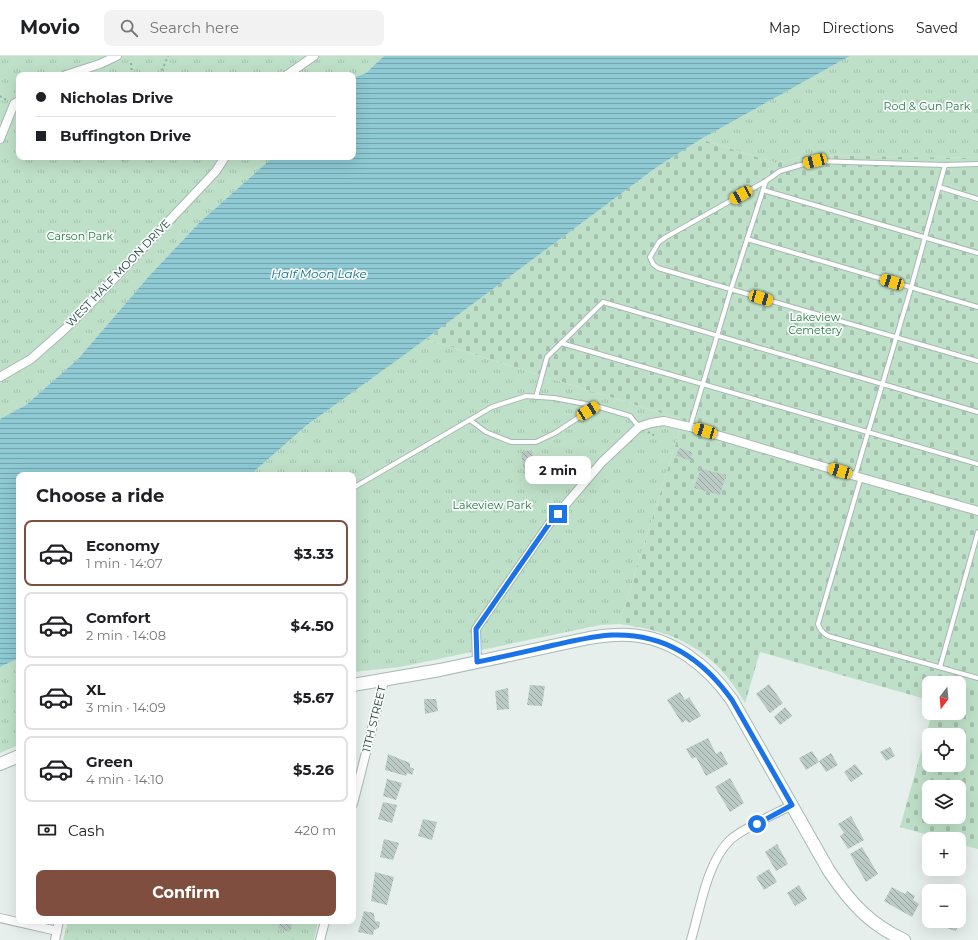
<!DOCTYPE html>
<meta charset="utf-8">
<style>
body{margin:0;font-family:Montserrat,sans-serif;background:#f2f2f2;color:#202124;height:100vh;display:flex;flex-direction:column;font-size:15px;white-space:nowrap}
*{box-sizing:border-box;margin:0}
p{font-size:13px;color:#757577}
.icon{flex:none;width:22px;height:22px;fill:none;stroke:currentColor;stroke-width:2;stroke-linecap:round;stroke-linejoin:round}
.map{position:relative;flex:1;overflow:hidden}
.side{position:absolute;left:16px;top:416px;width:340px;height:452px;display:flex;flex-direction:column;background:#fff;border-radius:8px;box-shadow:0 4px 16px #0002}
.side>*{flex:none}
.hud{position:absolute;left:16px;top:16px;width:340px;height:88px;border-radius:8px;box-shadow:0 4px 16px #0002;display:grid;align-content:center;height:88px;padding:0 20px;background:#fff}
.needle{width:26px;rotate:196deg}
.buttons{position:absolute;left:922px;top:620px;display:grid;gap:8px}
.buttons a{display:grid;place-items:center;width:44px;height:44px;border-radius:8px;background:#fff;box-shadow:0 4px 16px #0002;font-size:20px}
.end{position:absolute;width:18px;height:18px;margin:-9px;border:5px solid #1a73e8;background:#fff;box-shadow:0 0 0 2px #fff}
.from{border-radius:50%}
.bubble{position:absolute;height:28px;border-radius:8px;background:#fff;box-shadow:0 4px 16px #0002;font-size:13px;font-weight:700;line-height:28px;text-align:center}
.car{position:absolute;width:12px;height:24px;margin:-12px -6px;border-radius:5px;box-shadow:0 0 3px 1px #0007;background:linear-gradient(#f5c518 24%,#345 0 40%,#f5c518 0 76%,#345 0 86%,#f5c518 0)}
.hud b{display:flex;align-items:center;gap:14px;height:38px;font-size:15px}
.hud b+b{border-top:1px solid #e0e0e0}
.hud i{width:10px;height:10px;background:#202124}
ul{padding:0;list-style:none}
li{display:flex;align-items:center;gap:12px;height:66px;margin:0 8px 6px;padding:0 12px;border:2px solid #e0e0e0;border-radius:8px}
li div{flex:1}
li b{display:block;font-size:15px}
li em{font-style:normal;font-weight:700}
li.active{border-color:#7f4e3f}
li>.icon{width:36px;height:36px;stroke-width:1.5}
h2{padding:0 20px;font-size:18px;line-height:48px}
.pay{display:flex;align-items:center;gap:10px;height:44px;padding:0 20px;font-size:15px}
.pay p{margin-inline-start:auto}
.cta{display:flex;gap:8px;margin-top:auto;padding:8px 20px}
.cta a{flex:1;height:46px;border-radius:8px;background:#7f4e3f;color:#fff;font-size:16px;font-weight:700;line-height:46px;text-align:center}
header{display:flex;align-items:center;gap:24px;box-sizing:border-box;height:56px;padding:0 20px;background:#fff;border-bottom:1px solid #e0e0e0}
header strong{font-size:19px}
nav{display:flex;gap:22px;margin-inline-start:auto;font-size:14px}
.search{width:280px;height:36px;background:#f2f2f2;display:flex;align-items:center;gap:10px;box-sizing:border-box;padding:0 14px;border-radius:8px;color:#757577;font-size:15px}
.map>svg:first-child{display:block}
.cemetery{fill:url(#cemetery-stones);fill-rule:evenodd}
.park{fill:url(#park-tufts)}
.water{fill:url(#water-rules)}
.building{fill:url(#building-back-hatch)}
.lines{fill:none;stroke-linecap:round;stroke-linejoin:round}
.lane-casing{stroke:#a8b8b2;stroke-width:6}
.street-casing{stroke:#a8b8b2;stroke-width:10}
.secondary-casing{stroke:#a4bbb3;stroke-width:14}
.path{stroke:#86b3a5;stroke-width:2;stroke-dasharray:2 3;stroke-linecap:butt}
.lane{stroke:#fff;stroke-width:4}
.street{stroke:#fff;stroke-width:8}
.secondary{stroke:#fff;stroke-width:12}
.route{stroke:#1a73e8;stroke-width:5}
.labels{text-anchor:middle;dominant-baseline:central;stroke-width:3.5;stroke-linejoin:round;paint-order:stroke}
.park-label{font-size:11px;fill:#2d7a4b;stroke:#f7fbf9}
.street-label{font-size:11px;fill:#24423a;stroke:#f7fbf9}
.water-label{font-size:12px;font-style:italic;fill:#1c6f80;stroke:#f7fbf9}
</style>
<header>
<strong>Movio</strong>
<div class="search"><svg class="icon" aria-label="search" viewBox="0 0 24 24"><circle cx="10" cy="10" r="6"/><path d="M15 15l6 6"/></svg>Search here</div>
<nav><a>Map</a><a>Directions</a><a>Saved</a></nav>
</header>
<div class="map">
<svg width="978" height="884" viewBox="0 0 978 884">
<defs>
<pattern id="cemetery-stones" width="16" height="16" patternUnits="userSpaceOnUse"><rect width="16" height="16" fill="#bfe0c8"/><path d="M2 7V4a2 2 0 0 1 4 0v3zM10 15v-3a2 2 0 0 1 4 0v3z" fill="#a4c1ad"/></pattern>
<pattern id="park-tufts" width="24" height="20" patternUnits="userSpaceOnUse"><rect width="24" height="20" fill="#bfe0c8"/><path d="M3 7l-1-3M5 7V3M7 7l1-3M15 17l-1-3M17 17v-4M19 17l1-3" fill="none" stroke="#a4c1ad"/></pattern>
<pattern id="water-rules" width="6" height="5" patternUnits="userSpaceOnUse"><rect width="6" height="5" fill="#8ec9d4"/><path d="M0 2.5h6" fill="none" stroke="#74a5ad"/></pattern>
<pattern id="building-back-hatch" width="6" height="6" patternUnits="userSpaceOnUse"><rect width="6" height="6" fill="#bbcac4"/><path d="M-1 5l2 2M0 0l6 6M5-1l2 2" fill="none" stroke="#98a6a0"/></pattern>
</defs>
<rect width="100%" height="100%" fill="#e6efeb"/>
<path class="cemetery" d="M701 83 776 107 810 99 978 102V793L959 788V783H942L900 771 932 657H959V627H929V644L760 596 745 647C715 595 677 575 619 568L683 364 425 283 657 111ZM929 679H959V709H929ZM929 731H959V761H929Z"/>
<g class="park">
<path d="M0 0H384L366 17 353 22V19H19V101H273L200 166 150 219 78 303 26 349 0 363Z"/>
<path d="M850 0H978V102L810 99 776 107 701 83Z"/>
<path d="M425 283 683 364 619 568 600 569 400 611 353 616V419H250L307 369Z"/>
<path d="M19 602V689L0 697V611Z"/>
<path d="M68 865H318L314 884H63Z"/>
</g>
<path class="water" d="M384 0H850L701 83 657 111 400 302 307 369 250 419H19V602L0 611V363L26 349 78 303 150 219 200 166 273 101H353V22L366 17Z"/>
<g class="building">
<path d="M121 101H131L132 103 122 106Z"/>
<path d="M679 392 692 396 691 405 676 400Z"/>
<path d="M532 394 534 410H539L540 414 535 415 536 420 525 421 521 396Z"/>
<path d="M701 413 726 419 720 439 694 432Z"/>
<path d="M769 628 783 647 770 657 756 638Z"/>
<path d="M530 629 545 630 542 650 527 649Z"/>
<path d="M508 632 509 653 497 654 495 635Z"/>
<path d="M680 636 685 644 689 641 701 660 689 667 686 664 682 667 667 644Z"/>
<path d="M424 643H436L438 655 425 658Z"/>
<path d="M785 651 792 660 780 669 774 661Z"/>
<path d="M708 682 716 698 721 695 728 708 706 720 696 701 692 703 686 693Z"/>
<path d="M890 691 895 700 886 705 880 696Z"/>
<path d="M812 695 819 706 806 714 799 702Z"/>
<path d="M831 697 838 709 826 716 819 705Z"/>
<path d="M388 698 410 707V711L414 713 412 719 407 717 406 720 385 714Z"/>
<path d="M855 708 863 718 851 726 844 716Z"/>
<path d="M730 722 744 747 730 756 715 731Z"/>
<path d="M387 723 402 727 396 744 383 740Z"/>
<path d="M383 746 397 749 392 767 378 763Z"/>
<path d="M851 760 864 784 848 793 840 780 844 777 838 768Z"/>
<path d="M423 763 437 766 432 784 418 780Z"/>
<path d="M384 783 399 787 393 804 380 801Z"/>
<path d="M777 788 788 808 776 815 765 796Z"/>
<path d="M862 791 878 818 866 826 850 798Z"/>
<path d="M769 813 777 826 764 834 756 821Z"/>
<path d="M375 816 394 821 387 849 371 845Z"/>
<path d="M799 829 807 843 795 850 787 837Z"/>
<path d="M892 831 905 838 907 835 915 840 913 844 919 848 912 861 884 845Z"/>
<path d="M364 855 374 857 375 865 380 866 379 872 374 874 373 879 358 876Z"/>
<path d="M280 865H293L290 876 278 872Z"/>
<path d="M928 865H959L956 875 928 866Z"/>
</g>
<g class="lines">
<defs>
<g id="lane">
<path d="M978 108 945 109 815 105 780 115 766 125 666 181 659 186 650 201 653 208 658 212 978 305"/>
<path d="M939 131 978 143"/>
<path d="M763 134 978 197"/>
<path d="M747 183 978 251"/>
<path d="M561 287 978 408"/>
<path d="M536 341 547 301 603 246 978 356"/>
<path d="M470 364 486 376 511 386H536L555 377 596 350"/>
<path d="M690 371 731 233 766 125"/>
<path d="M855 420 911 232 945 109"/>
<path d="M861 421 818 568C820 574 822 576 828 580L978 622"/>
<path d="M353 432 492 351 526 340 554 342 596 350 630 360 639 371"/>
<path d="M940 611 978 476"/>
</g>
<g id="street">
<path d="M66 19 100 8 117 0"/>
<path d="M287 19 314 0"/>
<path d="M0 83 14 48 19 45"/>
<path d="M0 321 31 303 65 273 91 247 203 129 216 115 225 101"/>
<path d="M477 607 476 573 549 468 602 406 639 371 651 367 664 365 690 371 855 420 978 455"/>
<path d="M353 748 384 625"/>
<path d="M0 862 57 875"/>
<path d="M55 884 59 865"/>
<path d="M320 884 325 865"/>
<path d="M691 884C700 854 707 806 730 784 743 772 775 758 792 749"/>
</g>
<g id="secondary">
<path d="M353 629 440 614 589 582C602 580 615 578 629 579 672 581 708 610 732 644L829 815C850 846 869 868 904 884"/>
<path d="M0 708 19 700"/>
</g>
</defs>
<use href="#lane" class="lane-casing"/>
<use href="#street" class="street-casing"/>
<use href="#secondary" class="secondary-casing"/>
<g class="path">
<path d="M131 7 132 19"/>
<path d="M160 19 168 0"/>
<path d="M0 40 8 45"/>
<path d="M648 376 655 380"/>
</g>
<use href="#lane" class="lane"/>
<use href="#street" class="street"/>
<use href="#secondary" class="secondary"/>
</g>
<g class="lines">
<path class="route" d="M558 458 549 468 476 573 477 606C503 601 528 595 554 589 573 585 592 580 612 579 664 577 703 603 732 644L792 749 757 768"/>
</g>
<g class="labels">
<g class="park-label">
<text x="927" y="50">Rod &amp; Gun Park</text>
<text x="80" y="180">Carson Park</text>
<text x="815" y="261">Lakeview<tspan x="815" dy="13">Cemetery</tspan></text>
<text x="492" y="449">Lakeview Park</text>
</g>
<g class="street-label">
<text transform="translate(118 217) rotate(-46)">WEST HALF MOON DRIVE</text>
<text transform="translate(374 663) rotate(-76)">11TH STREET</text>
</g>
<g class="water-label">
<text x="319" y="217">Half Moon Lake</text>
</g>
</g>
</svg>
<div class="buttons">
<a><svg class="needle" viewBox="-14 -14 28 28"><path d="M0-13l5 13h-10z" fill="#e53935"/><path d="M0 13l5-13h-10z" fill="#757577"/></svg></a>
<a><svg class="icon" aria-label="locate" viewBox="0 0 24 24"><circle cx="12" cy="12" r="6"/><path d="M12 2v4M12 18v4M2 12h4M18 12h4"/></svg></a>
<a><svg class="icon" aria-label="layers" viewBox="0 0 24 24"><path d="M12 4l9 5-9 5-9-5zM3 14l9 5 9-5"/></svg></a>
<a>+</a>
<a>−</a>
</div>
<i class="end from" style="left:757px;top:768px"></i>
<i class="end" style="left:558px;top:458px"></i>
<div class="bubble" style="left:525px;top:400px;width:66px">2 min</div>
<i class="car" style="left:815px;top:105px;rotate:255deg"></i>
<i class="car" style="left:741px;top:139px;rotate:241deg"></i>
<i class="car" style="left:892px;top:226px;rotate:287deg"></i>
<i class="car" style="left:761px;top:242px;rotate:106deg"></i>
<i class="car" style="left:588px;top:355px;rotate:58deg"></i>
<i class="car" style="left:705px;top:375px;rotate:287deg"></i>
<i class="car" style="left:840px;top:415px;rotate:287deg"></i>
<div class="hud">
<b><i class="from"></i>Nicholas Drive</b>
<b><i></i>Buffington Drive</b>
</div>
<section class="side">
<h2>Choose a ride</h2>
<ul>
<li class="active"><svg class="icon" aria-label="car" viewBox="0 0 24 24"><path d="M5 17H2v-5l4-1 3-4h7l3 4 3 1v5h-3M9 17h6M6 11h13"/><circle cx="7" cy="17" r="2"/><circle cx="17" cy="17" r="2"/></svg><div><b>Economy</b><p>1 min · 14:07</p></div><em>$3.33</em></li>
<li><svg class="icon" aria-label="car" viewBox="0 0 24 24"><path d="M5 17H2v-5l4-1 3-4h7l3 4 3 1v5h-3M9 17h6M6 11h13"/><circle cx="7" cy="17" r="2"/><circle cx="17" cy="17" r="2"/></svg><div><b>Comfort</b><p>2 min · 14:08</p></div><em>$4.50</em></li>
<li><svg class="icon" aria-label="car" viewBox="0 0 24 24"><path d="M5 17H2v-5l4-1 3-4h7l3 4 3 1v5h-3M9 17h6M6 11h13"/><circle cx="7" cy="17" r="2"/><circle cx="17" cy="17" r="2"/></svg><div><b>XL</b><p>3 min · 14:09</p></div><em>$5.67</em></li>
<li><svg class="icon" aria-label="car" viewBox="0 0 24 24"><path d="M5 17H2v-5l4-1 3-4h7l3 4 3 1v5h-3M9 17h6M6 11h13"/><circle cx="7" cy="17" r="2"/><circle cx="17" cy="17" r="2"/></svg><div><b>Green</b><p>4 min · 14:10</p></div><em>$5.26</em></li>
</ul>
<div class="pay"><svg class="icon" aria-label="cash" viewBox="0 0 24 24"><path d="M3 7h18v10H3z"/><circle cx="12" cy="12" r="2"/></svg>Cash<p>420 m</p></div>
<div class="cta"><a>Confirm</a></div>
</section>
</div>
